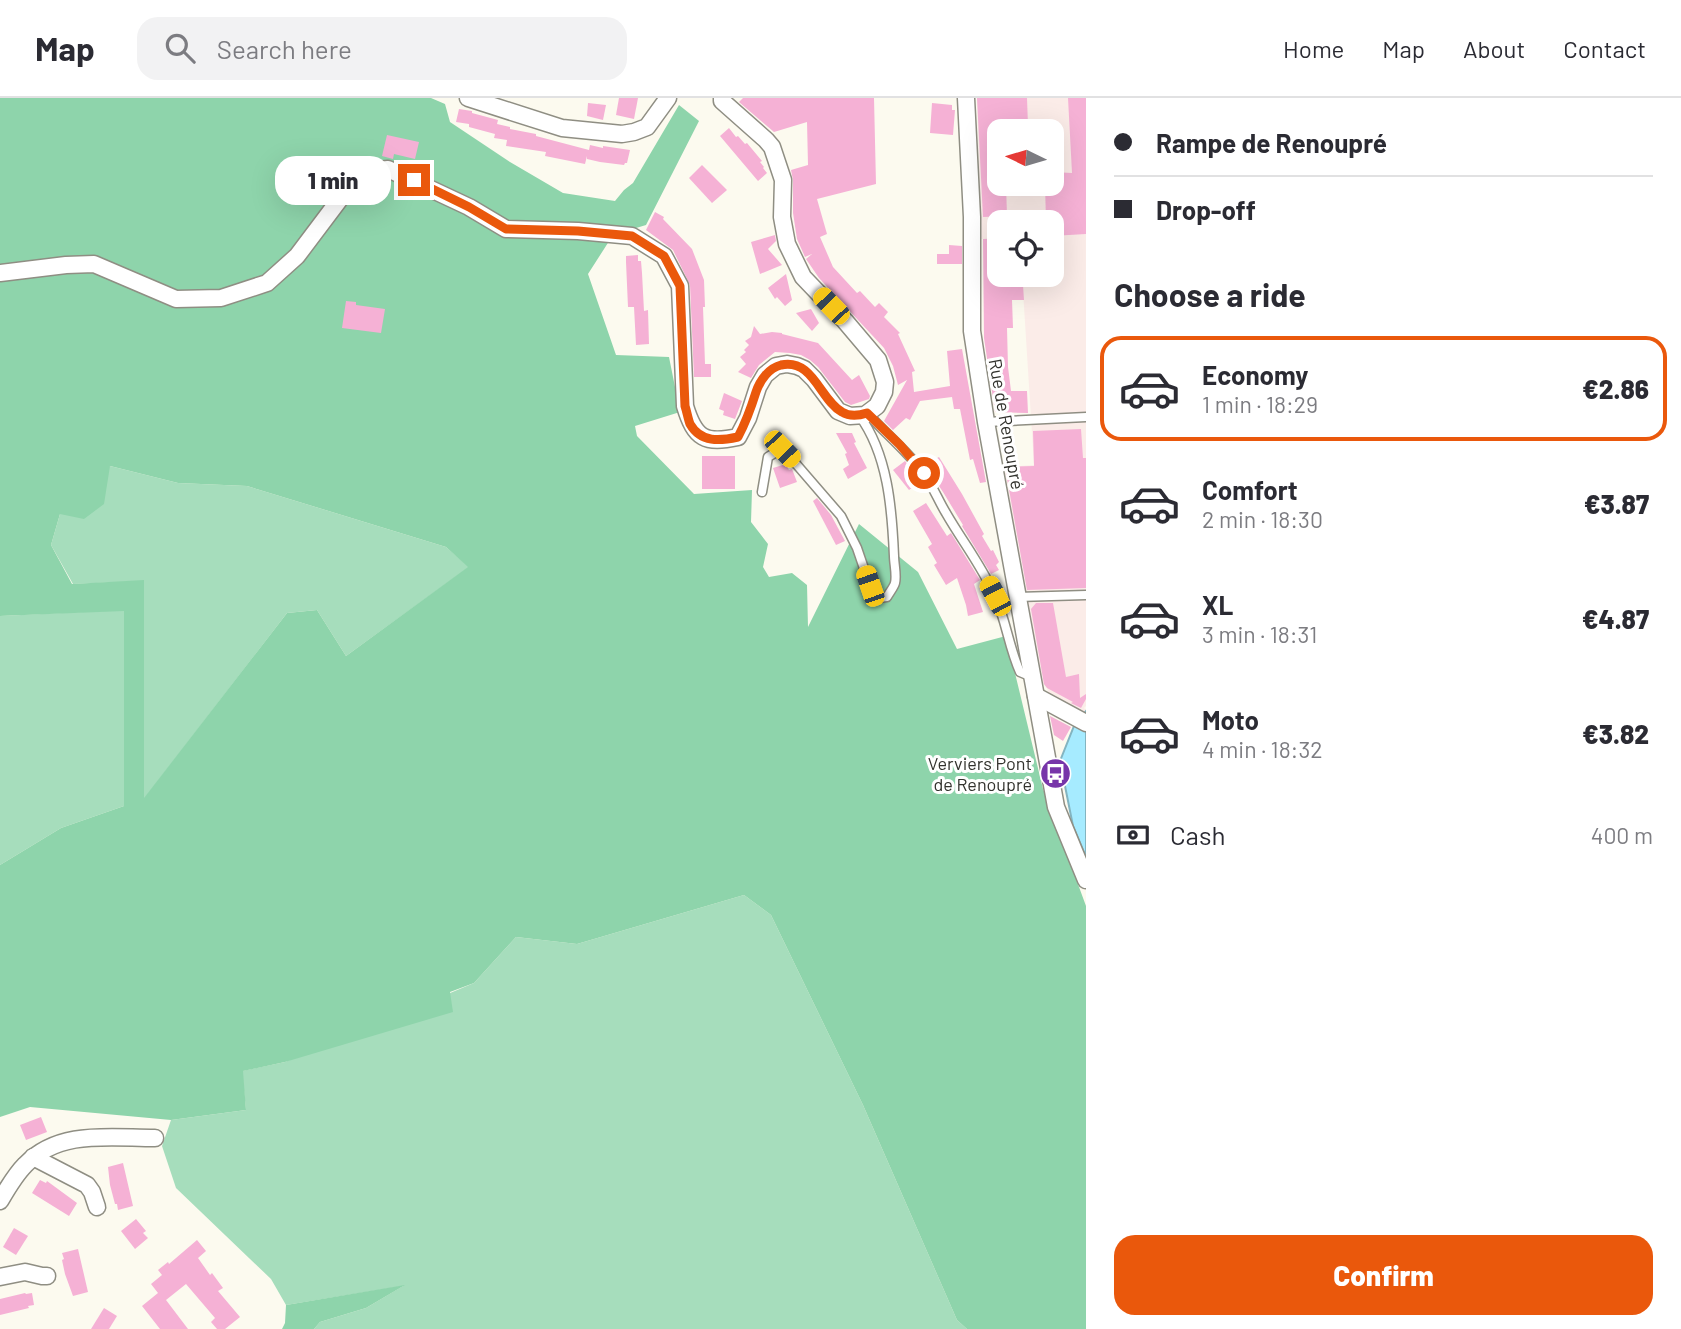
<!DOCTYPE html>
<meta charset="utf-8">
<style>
body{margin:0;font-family:Barlow,sans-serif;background:#f2f2f3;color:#2b2b33;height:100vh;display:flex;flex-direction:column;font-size:26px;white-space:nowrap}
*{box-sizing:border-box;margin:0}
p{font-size:23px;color:#7c7c81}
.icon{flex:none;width:38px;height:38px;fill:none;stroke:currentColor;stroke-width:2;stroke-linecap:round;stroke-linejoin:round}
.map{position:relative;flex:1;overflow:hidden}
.details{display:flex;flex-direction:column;background:#fff;width:595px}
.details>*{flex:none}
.hud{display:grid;align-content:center;height:154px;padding:0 28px;background:#fff}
.needle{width:46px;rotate:275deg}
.tools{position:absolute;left:987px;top:21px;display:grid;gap:14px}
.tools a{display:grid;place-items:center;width:77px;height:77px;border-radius:14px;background:#fff;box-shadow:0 7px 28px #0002;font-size:35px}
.end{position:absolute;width:32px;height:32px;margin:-16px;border:9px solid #ea580c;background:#fff;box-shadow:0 0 0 4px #fff}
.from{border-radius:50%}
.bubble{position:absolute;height:49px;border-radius:21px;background:#fff;box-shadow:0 7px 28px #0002;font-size:23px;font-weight:800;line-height:49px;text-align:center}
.car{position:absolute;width:21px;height:42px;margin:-21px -10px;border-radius:9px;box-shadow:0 0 5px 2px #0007;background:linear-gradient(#f5c518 24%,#345 0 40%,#f5c518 0 76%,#345 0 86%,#f5c518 0)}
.hud b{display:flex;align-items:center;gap:24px;height:66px;font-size:26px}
.hud b+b{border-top:2px solid #e1e1e2}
.hud i{width:18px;height:18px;background:#2b2b33}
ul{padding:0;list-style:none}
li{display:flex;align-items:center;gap:21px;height:105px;margin:0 14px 10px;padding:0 14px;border:4px solid transparent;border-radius:21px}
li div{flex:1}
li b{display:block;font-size:26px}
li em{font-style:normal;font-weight:800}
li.current{border-color:#ea580c}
li>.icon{width:63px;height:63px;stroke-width:1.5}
h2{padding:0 28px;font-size:32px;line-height:84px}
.pay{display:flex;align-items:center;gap:18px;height:77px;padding:0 28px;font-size:26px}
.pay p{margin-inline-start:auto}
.primary-button{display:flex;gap:14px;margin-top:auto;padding:14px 28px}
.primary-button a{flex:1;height:80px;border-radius:21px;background:#ea580c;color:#fff;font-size:28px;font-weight:800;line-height:80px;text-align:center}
header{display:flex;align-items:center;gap:42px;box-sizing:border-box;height:98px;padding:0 35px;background:#fff;border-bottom:2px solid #e1e1e2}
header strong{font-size:33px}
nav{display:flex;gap:38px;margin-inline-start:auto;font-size:24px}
.search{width:490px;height:63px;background:#f2f2f3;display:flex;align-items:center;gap:18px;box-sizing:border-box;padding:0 24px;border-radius:21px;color:#7c7c81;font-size:26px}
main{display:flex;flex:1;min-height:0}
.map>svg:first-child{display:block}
.industrial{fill:#fbece8;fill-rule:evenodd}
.green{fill:#a6ddbc}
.forest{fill:#8ed4ab;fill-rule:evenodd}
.water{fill:#a6ebff;stroke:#83b4c0;stroke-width:2}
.building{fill:#f5b1d5}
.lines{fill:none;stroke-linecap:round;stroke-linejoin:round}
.service-casing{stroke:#8f8e83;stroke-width:11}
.minor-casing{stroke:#8f8e83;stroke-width:19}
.service{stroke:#fff;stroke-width:8}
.minor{stroke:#fff;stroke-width:16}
.route{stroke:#ea580c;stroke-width:9}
.labels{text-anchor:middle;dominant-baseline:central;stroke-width:6;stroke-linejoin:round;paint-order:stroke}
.street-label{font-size:18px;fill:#32322d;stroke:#fff}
.poi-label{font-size:18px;fill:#32322d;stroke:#fff;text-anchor:end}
</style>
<header>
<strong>Map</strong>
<div class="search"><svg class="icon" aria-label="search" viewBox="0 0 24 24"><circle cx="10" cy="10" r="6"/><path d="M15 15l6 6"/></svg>Search here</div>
<nav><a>Home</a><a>Map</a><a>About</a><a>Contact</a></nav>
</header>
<main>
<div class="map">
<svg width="1086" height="1231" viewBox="0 0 1086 1231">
<rect width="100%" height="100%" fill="#fcfaef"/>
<path class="industrial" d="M977 0H1086V608L1084 610 1086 612V634L1055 615 1047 590 1041 583 1004 369 1034 367 1022 177H1052V124H999V140L981 141ZM999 33H1052V86H999Z"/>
<g class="green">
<path d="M110 368 178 385 247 388 446 449 469 469 346 558 317 512 287 515 144 701V483L73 486 51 447 60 416Z"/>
<path d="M124 512V708L61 730 0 767V513L1 518Z"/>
<path d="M744 797 771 817 863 1007 957 1222 967 1231H314L320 1224 366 1210 403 1188 286 1207 271 1181 176 1090 162 1048 171 1022 246 1012 242 973 285 964 474 885 516 839 577 846Z"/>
</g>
<g class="forest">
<path d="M0 0H431L445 6 450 24 510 64 563 95 615 103 624 92 633 85 679 7 699 23 646 127 613 137 588 176 616 257 669 259 680 314 635 328 637 338 694 396 752 392 751 424 768 446 763 469 769 479 792 475 807 487 808 529 859 426 918 474 957 551 1006 538 1043 691 1086 808V1231H967L957 1222 863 1007 771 817 744 797 577 846 516 839 474 885 450 894 453 914 285 964 243 973 246 1012 171 1022 30 1009 0 1019V767L61 730 124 708V513L0 518ZM110 368 178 385 247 388 446 449 468 469 346 558 317 512 287 515 144 700V482L72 486 51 447 60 416 84 421 104 406Z"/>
<path d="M405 1187 366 1210 320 1224 314 1231H282L285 1225 286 1207Z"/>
</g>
<path class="water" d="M1086 613V759L1073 728 1060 663 1074 628Z"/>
<g class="building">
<path d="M619 0H638L634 21 616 17Z"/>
<path d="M743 0H874L876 86 817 101 827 136 820 139 833 169 857 195 860 193 875 209 879 205 888 214 884 219 900 235 898 236 915 273 912 274 914 294 950 288 947 253 962 251 986 384 980 385 973 361 970 362 960 311H954L952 299 920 303 910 322 906 320 893 332 884 323 907 282 898 287 893 268 884 250 819 180 806 161 812 156 805 159 797 141 793 115V82L791 72 808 67 807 24 774 34 739 4Z"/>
<path d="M977 0H1027L1028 28 1004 29V33H999V86H1006L1007 118 983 119Z"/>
<path d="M1068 0H1086V136L1052 138V124H1046L1045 86H1052V74L1072 75Z"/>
<path d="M588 5 606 7 603 22 587 18Z"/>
<path d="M932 5 952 7V12H955L953 37 930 35Z"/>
<path d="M459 11 472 13V15L498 22 497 26 510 29V31L536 36V38L589 52 590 47 603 50V48L630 52 627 65H625L624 67 600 64 587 61V58L585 66 545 58 546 54 506 48 507 42 494 40 495 36 469 29V26L456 24Z"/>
<path d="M729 30 736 39 738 38 745 46 747 45 762 63 760 64 764 69 763 70 767 75 758 83 720 38Z"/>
<path d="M387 37 419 44 415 61 394 56 393 61 382 58Z"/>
<path d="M702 67 727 92 712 105 689 80Z"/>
<path d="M655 114 664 119 663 121 692 151 704 182 705 209H703L705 266H711V279H694L690 187 673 152 646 132Z"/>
<path d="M775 137 776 143 768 151 782 167 760 176 751 144Z"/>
<path d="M999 140V177H1004V188L1023 187 1024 202H1012L1013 230H1007L1008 269 1011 293H1027L1028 315 995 314 984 240 983 141Z"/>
<path d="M949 147 962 148V166H937V156H949Z"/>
<path d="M638 157V163H641L642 175 644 213 648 212 649 246 636 247 634 209H628L626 164V158Z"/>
<path d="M786 176 792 202 785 208 777 199 775 201 768 190Z"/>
<path d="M346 203 356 204V207L385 211 381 235 342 230Z"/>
<path d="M811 211 819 225 812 233 796 215Z"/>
<path d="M754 228 760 236 772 234 782 235V236L818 245 852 282 859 277 870 298 869 301 851 307 845 304 818 269 810 262 801 257 790 255 775 254 759 267 751 280 738 274 746 266 740 259 746 254 744 252 749 247 745 243 751 239Z"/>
<path d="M724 295 742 303 735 321 723 317 724 313 719 311Z"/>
<path d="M1081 331 1083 360H1086V490L1027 492 1005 369 1034 368 1033 333Z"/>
<path d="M836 335H852L856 344 854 345 867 370 848 381 843 371 849 367 845 356 847 355Z"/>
<rect x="702" y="358" width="33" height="33"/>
<path d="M939 359 962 396 984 436 982 438 991 453 993 452 999 464 996 467 999 472 991 476 962 428 963 427 943 394 925 367Z"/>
<path d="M905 363 921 383 909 392 893 372Z"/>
<path d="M786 366 789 372 792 371 797 384 780 390 773 370Z"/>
<path d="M817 400 831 417 845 443 836 447 813 403Z"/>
<path d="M926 405 947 438 951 435 980 482 974 486 983 514 968 518 966 507 957 480 946 487 934 467 937 465 928 449 932 446 913 413Z"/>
<path d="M1036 505H1053L1066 579 1079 576 1080 600 1086 596V601L1081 610 1071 605 1073 604 1047 590 1044 586 1031 511Z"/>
<path d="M1050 618 1071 629 1063 643 1054 637Z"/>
<path d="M41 1019 47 1034 26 1042 20 1027Z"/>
<path d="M123 1065 133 1108 118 1112 117 1106H115L110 1087 108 1069Z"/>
<path d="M40 1082 46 1085 47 1083 77 1105 69 1118 32 1095Z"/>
<path d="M136 1121 146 1133 143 1135 148 1140 135 1151 121 1133Z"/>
<path d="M14 1130 28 1138 16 1157 3 1149Z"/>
<path d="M197 1142 206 1153 198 1160 210 1177 212 1175 223 1190 218 1193 240 1219 225 1231H217L211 1224 215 1220 186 1186 166 1202 188 1231H160L142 1208 158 1195 151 1186 162 1177 158 1172 168 1164 169 1166Z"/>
<path d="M78 1151 88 1194 73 1198 65 1176 62 1162 64 1161 62 1155Z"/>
<path d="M25 1195 26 1196 32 1195 34 1207 28 1208 29 1210 0 1217V1201Z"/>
<path d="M104 1210 117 1218 109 1231H91Z"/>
</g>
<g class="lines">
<defs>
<g id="service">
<path d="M867 315C885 335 906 352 922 373 932 386 938 402 946 415 962 443 982 468 995 498 1006 522 1009 550 1020 574L1032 579"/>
<path d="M986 324 1086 319"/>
<path d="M762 394 768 359 781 351 797 367 841 418 857 450 870 488 878 500 887 499C889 495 894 489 895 485 897 477 894 466 894 458 892 411 888 356 859 317"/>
<path d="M1017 499 1086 497"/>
</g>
<g id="minor">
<path d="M468 0 562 30 622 36 634 34 647 29 668 0"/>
<path d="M966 0 972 119V233L986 324 1056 709 1086 782"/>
<path d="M0 175 66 167 94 166 176 201 221 200 267 185 297 158 352 85 369 73 388 71 469 109 506 131 578 133 632 138 664 158 680 188 685 308C695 341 705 346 738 339L748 320 758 289 765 277 776 268 787 266 797 268 804 271 814 281 838 313 850 318 865 317 877 308 884 294 885 284 878 262 845 223 803 179 787 146 782 119 783 82 772 49 766 42 722 3V0"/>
<path d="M1036 598 1086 625"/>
<path d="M33 1059 87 1087 92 1094 97 1109"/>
<path d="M0 1103C7 1091 15 1077 25 1067 59 1031 110 1040 155 1040"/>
<path d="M0 1179 25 1174 42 1178H47"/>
</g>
</defs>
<use href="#service" class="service-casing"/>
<use href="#minor" class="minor-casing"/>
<use href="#service" class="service"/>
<use href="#minor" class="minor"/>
</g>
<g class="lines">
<path class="route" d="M414 82 469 109 506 131 578 133 632 138 664 158 680 188 685 308C687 314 688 321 690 326 701 345 720 343 738 339 746 324 751 310 756 294 760 282 769 270 781 267 813 260 820 302 842 314 850 319 858 318 867 315L900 347 924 375"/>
</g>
<defs>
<symbol id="bus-disc" viewBox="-11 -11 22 22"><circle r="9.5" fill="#7735a9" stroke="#fff"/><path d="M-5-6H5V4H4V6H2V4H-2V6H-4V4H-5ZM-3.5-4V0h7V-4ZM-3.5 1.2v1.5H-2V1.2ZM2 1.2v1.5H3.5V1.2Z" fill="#fff"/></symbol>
</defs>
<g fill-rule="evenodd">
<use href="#bus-disc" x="1038" y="658" width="35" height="35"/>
</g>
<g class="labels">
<g class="street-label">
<text transform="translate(1007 326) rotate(80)">Rue de Renoupré</text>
</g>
<g class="poi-label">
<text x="1032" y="665">Verviers Pont<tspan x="1032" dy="21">de Renoupré</tspan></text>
</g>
</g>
</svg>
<div class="tools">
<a><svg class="needle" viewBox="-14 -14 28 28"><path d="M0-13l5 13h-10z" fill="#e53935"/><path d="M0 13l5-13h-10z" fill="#7c7c81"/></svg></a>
<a><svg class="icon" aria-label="locate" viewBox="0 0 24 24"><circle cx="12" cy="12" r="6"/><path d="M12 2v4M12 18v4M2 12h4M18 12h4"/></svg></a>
</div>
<i class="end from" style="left:924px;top:375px"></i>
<i class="end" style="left:414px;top:82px"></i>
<div class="bubble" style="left:275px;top:58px;width:116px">1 min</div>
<i class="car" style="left:831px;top:208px;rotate:316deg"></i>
<i class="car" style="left:782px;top:351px;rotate:136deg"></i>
<i class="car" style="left:870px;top:488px;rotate:341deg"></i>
<i class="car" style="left:995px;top:498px;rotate:332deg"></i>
</div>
<section class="details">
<div class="hud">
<b><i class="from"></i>Rampe de Renoupré</b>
<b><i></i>Drop-off</b>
</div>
<h2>Choose a ride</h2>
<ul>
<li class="current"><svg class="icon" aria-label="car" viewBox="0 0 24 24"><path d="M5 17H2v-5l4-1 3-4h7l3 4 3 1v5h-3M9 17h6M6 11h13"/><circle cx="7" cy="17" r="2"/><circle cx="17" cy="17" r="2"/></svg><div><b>Economy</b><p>1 min · 18:29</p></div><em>€2.86</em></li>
<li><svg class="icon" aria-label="car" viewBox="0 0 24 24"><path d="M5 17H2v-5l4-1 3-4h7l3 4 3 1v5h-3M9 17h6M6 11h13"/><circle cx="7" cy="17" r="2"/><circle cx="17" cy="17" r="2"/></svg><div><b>Comfort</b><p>2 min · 18:30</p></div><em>€3.87</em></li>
<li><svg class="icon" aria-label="car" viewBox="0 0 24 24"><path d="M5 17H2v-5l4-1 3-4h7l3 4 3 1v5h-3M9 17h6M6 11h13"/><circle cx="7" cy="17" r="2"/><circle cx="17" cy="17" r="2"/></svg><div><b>XL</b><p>3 min · 18:31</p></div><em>€4.87</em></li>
<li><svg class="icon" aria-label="car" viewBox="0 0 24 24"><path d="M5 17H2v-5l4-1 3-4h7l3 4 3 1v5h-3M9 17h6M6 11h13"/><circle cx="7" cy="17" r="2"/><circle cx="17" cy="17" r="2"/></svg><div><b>Moto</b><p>4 min · 18:32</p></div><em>€3.82</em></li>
</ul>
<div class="pay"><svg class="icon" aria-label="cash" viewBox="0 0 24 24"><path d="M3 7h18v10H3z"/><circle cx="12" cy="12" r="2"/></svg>Cash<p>400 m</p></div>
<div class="primary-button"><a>Confirm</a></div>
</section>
</main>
